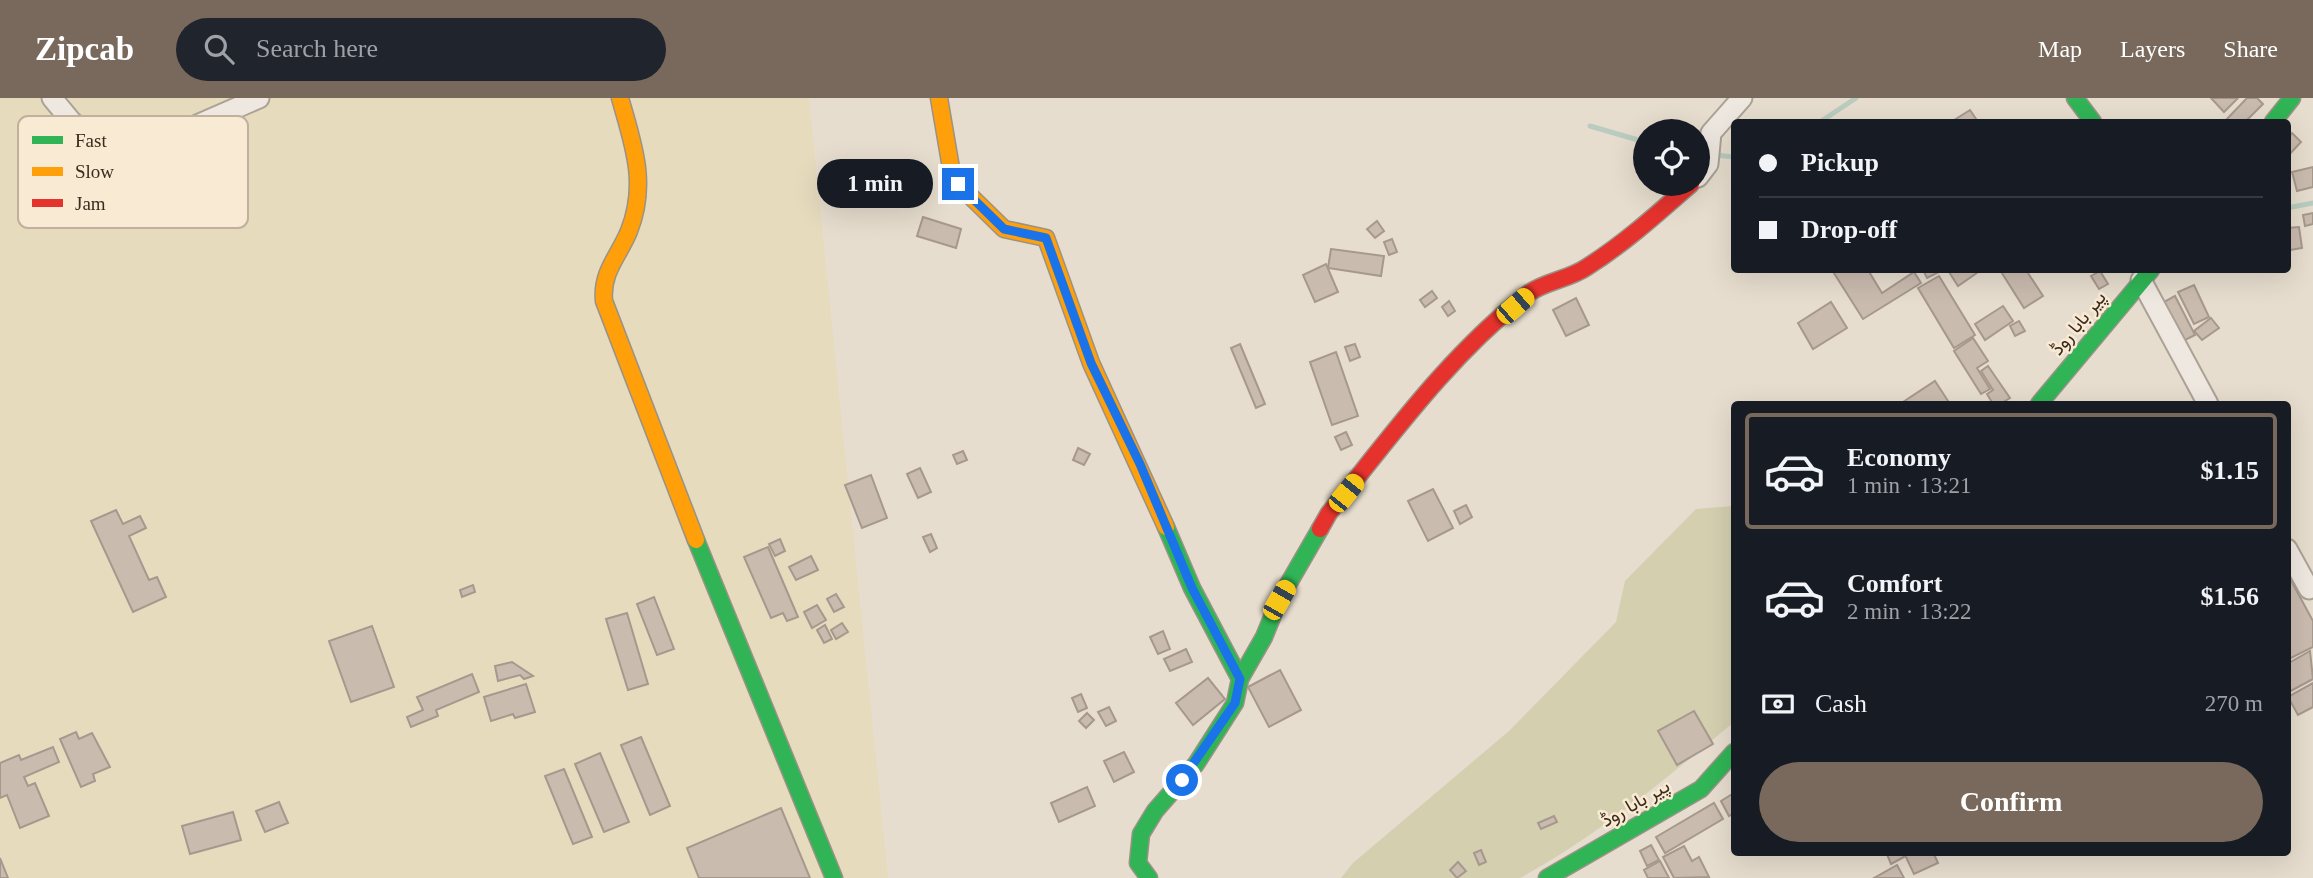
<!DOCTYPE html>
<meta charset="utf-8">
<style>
body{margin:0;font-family:"Times New Roman",Vazirmatn,serif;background:#20242c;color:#f1f3f6;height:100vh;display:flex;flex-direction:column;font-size:26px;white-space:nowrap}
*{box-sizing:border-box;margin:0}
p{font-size:23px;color:#9ea1a6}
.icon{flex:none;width:38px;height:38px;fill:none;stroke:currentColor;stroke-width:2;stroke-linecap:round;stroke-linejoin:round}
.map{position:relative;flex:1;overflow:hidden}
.side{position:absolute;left:1731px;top:303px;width:560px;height:455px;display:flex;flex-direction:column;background:#171b24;border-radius:7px;box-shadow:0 7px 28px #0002}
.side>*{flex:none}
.hud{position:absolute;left:1731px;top:21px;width:560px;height:154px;border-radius:7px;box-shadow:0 7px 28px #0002;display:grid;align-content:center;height:154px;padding:0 28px;background:#171b24}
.controls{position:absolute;left:1633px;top:21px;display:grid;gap:14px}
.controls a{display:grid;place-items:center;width:77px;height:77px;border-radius:50%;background:#171b24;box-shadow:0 7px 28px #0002;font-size:35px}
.end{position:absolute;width:32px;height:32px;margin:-16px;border:9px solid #1a73e8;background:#fff;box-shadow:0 0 0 4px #fff}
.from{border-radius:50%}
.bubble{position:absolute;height:49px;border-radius:24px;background:#171b24;box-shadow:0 7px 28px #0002;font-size:23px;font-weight:600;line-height:49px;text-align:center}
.car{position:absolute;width:21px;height:42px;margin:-21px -10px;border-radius:9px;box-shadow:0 0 5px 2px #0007;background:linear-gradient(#f5c518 24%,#345 0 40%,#f5c518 0 76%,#345 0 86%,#f5c518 0)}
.hud b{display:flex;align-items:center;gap:24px;height:66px;font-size:26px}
.hud b+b{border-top:2px solid #363941}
.hud i{width:18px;height:18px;background:#f1f3f6}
ul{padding:12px 0 0;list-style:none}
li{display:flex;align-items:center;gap:21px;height:116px;margin:0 14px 10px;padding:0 14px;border:4px solid transparent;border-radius:7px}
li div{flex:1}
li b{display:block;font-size:26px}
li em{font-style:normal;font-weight:600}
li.active{border-color:#78695c}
li>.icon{width:63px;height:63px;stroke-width:1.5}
.pay{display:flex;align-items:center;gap:18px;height:77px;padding:0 28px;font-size:26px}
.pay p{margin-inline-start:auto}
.action{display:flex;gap:14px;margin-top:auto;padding:14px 28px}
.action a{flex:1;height:80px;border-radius:42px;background:#78695c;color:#fff;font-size:28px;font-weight:600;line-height:80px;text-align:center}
header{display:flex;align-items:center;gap:42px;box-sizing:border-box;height:98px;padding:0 35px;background:#78695c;color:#fff}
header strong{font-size:33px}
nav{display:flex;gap:38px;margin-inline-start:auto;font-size:24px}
.search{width:490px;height:63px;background:#20242c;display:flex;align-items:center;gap:18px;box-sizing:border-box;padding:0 24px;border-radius:38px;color:#9ea1a6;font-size:26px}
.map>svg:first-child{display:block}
.farmland{fill:#e7dbbe}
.cemetery{fill:#d3cfaf}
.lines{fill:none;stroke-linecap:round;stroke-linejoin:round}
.stream{stroke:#b9ccbf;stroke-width:5}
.building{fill:#cabbaf;stroke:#a7988d;stroke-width:2}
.street-casing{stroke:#aca296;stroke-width:23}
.fast-casing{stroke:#9b9287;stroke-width:19}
.slow-casing{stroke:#9b9287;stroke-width:19}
.jam-casing{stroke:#9b9287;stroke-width:19}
.street{stroke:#eee8e0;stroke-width:19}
.fast{stroke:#30b455;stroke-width:16}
.slow{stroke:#ff9f0a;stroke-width:16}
.jam{stroke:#e5322d;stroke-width:16}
.route{stroke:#1a73e8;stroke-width:9}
.labels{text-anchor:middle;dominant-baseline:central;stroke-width:5;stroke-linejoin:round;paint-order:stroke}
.street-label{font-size:19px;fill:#3c2a1e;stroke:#f8ead3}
.key{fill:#f8ead3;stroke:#c0b09d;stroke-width:2}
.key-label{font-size:19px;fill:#3c2a1e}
</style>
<header>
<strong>Zipcab</strong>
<div class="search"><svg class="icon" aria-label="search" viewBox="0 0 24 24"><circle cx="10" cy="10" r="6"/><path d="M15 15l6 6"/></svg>Search here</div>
<nav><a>Map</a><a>Layers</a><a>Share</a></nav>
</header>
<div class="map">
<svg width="2313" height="780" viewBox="0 0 2313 780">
<rect width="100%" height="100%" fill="#e6ddce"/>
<path class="farmland" d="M0 0H809L888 780H0Z"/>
<path class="cemetery" d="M1734 408V624C1667 680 1597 738 1520 780H1341L1353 765 1509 633 1616 524 1625 483 1696 411Z"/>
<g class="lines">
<g class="stream">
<path d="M1820 24 1856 0"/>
<path d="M1590 28 1645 44"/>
<path d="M1715 57 1734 59"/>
<path d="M2287 110 2313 105"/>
</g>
</g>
<g class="building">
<path d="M2211 0H2238L2224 14Z"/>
<path d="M2247 0H2257L2263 6 2245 24H2224Z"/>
<path d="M1970 12 1978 24H1951Z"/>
<path d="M2292 35 2301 44 2287 59V41Z"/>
<path d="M2313 69V89L2297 93 2292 74Z"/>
<path d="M2313 115V126L2305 128 2303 117Z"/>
<path d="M923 119 961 131 956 150 917 138Z"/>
<path d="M1377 123 1384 133 1375 140 1367 131Z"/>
<path d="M2299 129 2302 150 2290 152 2287 130Z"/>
<path d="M1392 141 1397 154 1389 157 1384 144Z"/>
<path d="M1331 151 1384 158 1381 178 1328 170Z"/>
<path d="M1326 166 1338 194 1315 204 1303 177Z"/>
<path d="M1832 172H1868L1882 195 1914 174 1921 185 1863 221Z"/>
<path d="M1923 172H1943L1927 180Z"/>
<path d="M1953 172H1981L1958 188 1949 174Z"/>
<path d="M2000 172H2026L2043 198 2024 210Z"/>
<path d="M2100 173 2108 186 2099 191 2091 178Z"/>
<path d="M1939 178 1975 237 1954 250 1918 190Z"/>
<path d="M2194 187 2209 219 2194 226 2178 194Z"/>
<path d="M1432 193 1437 200 1425 209 1420 202Z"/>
<path d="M2175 198 2195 237 2179 245 2159 207Z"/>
<path d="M1576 200 1589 227 1566 238 1553 212Z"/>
<path d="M1449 203 1455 213 1448 218 1442 209Z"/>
<path d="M1831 204 1847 230 1813 251 1798 225Z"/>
<path d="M2003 208 2013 223 1985 242 1975 226Z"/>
<path d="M2211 220 2219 230 2202 242 2194 233Z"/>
<path d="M2019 223 2025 233 2015 238 2010 228Z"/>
<path d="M1973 240 1988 263 1977 270 1990 291 1981 296 1954 253Z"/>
<path d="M1240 246 1265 306 1256 310 1231 250Z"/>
<path d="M1355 246 1360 259 1350 263 1345 249Z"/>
<path d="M1336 254 1358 318 1332 327 1310 264Z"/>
<path d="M1988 268 2010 300 2000 306H1993L1987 296 1993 292 1981 273Z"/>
<path d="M1935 283 1950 306H1900Z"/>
<path d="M1346 334 1352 347 1341 352 1335 339Z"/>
<path d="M1078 350 1090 356 1084 367 1073 362Z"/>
<path d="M963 353 967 362 957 366 953 357Z"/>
<path d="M920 370 931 394 918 400 907 376Z"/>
<path d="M871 377 887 420 862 430 845 387Z"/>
<path d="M1433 391 1453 430 1428 443 1408 403Z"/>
<path d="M1466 407 1472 419 1460 426 1454 413Z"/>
<path d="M116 412 123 426 140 418 146 430 129 438 149 482 157 479 166 499 133 514 91 423Z"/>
<path d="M931 436 937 450 930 454 923 439Z"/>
<path d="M780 441 785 453 775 458 769 446Z"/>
<path d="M768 449 798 519 787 523 783 515 771 520 744 459Z"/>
<path d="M811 458 818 472 796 482 789 469Z"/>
<path d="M2287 475 2313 523V549L2287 562Z"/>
<path d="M473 487 475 494 462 499 460 492Z"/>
<path d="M836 496 844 509 834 514 827 501Z"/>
<path d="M654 499 674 551 657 557 637 506Z"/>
<path d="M817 507 826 522 812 530 804 514Z"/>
<path d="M627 515 648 586 628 592 606 521Z"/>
<path d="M842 525 848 534 836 541 831 532Z"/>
<path d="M825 527 832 541 824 545 817 532Z"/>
<path d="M372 528 394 589 351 604 329 543Z"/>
<path d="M1163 533 1170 551 1158 556 1150 539Z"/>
<path d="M1186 551 1192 564 1170 573 1164 561Z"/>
<path d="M2310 553 2313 581 2287 595V566Z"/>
<path d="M512 564 533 578 524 581 520 577 498 583 495 568Z"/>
<path d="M1280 572 1301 612 1269 629 1248 589Z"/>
<path d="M472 576 479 594 436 612 438 618 411 629 407 619 423 612 417 599Z"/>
<path d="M1208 580 1225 601 1193 627 1176 605Z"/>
<path d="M2313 585V609L2298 617 2288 599Z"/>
<path d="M526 586 535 614 515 620 513 616 491 623 484 599Z"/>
<path d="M1081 596 1087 610 1078 614 1072 600Z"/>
<path d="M1109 609 1116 623 1106 628 1098 614Z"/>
<path d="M1694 613 1713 646 1677 667 1658 633Z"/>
<path d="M1087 615 1094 622 1086 630 1079 623Z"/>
<path d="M76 634 79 641 92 635 110 669 93 676 95 683 81 689 60 641Z"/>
<path d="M641 639 670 708 650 717 621 647Z"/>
<path d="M53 649 59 664 24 679 28 688 35 685 49 718 20 730 7 697 0 700V665L19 657 21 662Z"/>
<path d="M1124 654 1134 674 1114 684 1104 663Z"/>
<path d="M600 655 629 724 604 734 575 666Z"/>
<path d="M564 671 592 739 573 746 545 678Z"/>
<path d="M1087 689 1095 708 1059 724 1051 705Z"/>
<path d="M1734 695V715L1729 718 1721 703Z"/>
<path d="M279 704 288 725 265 734 256 713Z"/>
<path d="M1714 705 1723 721 1665 755 1656 739Z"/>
<path d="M781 710 810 780H699L687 750Z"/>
<path d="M233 714 241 742 190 756 182 728Z"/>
<path d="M1554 718 1557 724 1541 731 1538 725Z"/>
<path d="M1651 747 1659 762 1647 768 1640 753Z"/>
<path d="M1684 748 1692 763 1699 759 1709 779 1674 780 1663 759Z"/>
<path d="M1481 752 1486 764 1479 767 1474 755Z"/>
<path d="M1886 754H1902L1904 759 1891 766Z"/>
<path d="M1933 754 1938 765 1914 776 1904 755Z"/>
<path d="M0 760 8 780H0Z"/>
<path d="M1660 763 1669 780H1648L1644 772Z"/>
<path d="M1458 764 1466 773 1457 780 1450 772Z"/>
<path d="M1897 767 1904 780H1874Z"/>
</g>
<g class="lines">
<defs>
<g id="street">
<path d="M52 0 72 24 92 40 158 44 259 0"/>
<path d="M1698 79 1708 66 1711 35 1742 0"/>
<path d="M2141 182 2208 306"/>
<path d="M2287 451 2309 491"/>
</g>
<g id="fast">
<path d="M2075 0 2093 24"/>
<path d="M2273 24 2292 0"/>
<path d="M2039 306 2151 172"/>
<path d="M1166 429 1192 490 1240 581"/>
<path d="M696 442 834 780"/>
<path d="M1149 780 1138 765 1141 736 1155 713 1196 666 1235 605 1240 581 1264 539 1279 502 1320 431"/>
<path d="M1547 780 1701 691 1734 654"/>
</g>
<g id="slow">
<path d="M620 0C633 46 648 85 629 133 619 158 601 174 604 203L696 442"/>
<path d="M939 0 951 70 958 86 1004 131 1046 140 1091 265 1166 429"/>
</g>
<path id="jam" d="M1320 431 1329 415C1391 338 1450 256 1529 195 1546 183 1570 181 1587 169 1625 145 1658 115 1691 86"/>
</defs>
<use href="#street" class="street-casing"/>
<use href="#fast" class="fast-casing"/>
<use href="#slow" class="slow-casing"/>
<use href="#jam" class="jam-casing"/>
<use href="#street" class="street"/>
<use href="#fast" class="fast"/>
<use href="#slow" class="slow"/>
<use href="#jam" class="jam"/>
</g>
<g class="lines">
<path class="route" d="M958 86 1004 131 1046 140 1091 265 1140 366 1192 490 1240 581 1235 605 1182 682"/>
</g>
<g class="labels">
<g class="street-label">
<text transform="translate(2078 225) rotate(-51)">پیر بابا روڈ</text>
<text transform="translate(1635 705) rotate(-30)">پیر بابا روڈ</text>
</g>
</g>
<rect x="18" y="18" width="230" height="112" rx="10" class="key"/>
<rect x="32" y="38" width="31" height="8" fill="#30b455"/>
<rect x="32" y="69" width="31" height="9" fill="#ff9f0a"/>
<rect x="32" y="101" width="31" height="8" fill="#e5322d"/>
<g class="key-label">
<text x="75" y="49">Fast</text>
<text x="75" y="80">Slow</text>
<text x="75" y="112">Jam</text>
</g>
</svg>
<div class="controls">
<a><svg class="icon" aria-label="locate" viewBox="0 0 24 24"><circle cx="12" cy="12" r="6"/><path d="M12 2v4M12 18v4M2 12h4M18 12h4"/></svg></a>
</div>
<i class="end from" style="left:1182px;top:682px"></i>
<i class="end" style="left:958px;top:86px"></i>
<div class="bubble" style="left:817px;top:61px;width:116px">1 min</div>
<i class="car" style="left:1515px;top:208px;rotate:49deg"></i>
<i class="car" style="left:1346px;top:395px;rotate:39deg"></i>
<i class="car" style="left:1279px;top:502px;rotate:30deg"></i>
<div class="hud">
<b><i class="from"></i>Pickup</b>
<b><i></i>Drop-off</b>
</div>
<section class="side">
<ul>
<li class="active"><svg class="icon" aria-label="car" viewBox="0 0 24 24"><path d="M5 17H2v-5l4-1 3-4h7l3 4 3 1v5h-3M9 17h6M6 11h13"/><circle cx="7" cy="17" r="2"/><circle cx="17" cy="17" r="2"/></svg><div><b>Economy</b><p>1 min · 13:21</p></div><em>$1.15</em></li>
<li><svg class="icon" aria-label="car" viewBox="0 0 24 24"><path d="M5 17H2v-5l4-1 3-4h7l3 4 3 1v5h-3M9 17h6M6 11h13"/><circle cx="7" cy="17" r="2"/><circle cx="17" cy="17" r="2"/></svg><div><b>Comfort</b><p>2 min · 13:22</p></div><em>$1.56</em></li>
</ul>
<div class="pay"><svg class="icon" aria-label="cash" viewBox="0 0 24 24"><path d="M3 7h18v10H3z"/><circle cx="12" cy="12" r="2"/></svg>Cash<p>270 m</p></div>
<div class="action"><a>Confirm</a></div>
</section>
</div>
